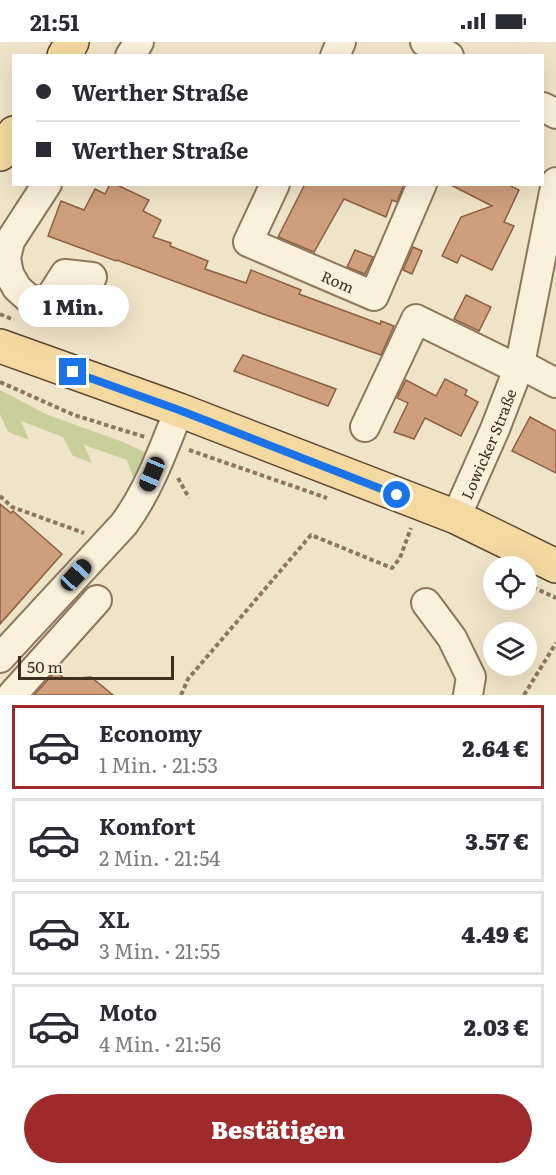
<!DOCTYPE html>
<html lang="de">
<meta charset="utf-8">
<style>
body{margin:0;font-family:Literata,serif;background:#f2f2f3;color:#2b2b33;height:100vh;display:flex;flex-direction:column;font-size:22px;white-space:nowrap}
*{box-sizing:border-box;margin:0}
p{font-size:20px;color:#7c7c81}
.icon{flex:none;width:33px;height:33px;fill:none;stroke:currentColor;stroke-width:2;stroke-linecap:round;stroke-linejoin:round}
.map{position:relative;height:653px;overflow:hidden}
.details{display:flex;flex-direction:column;background:#fff;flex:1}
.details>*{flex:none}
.guide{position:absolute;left:12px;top:12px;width:532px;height:132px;border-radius:0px;box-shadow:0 6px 24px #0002;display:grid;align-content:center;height:132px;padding:0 24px;background:#fff}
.fabs{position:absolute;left:483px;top:514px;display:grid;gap:12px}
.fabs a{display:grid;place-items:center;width:54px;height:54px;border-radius:50%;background:#fff;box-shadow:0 6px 24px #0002;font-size:30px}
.scale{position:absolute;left:18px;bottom:15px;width:156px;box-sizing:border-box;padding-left:6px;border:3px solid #3d2e20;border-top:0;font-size:16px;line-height:21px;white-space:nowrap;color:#3d2e20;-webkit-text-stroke:4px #f7eed8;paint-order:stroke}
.end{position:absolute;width:27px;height:27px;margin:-14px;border:8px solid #1a73e8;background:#fff;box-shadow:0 0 0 3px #fff}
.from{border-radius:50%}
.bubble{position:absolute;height:42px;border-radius:21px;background:#fff;box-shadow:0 6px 24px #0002;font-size:20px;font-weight:800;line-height:42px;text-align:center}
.car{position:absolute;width:18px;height:36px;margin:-18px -9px;border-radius:8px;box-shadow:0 0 4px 2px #0007;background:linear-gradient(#222 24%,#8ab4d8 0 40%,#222 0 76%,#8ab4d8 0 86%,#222 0)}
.guide b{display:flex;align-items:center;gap:21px;height:57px;font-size:22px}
.guide b+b{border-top:2px solid #e1e1e2}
.guide i{width:15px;height:15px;background:#2b2b33}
ul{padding:10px 0 0;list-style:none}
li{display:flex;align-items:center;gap:18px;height:84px;margin:0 12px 9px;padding:0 12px;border:3px solid #e1e1e2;border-radius:0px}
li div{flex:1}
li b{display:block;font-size:22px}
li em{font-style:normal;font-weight:800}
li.selected{border-color:#9e2a2b}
li>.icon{width:54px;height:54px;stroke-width:1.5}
.button{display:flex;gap:12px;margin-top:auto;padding:12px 24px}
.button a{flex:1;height:69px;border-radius:36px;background:#9e2a2b;color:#fff;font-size:24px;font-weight:800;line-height:69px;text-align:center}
.status{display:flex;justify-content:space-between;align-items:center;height:42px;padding:0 30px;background:#fff;direction:ltr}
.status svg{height:16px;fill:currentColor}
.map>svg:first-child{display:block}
.green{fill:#c9cf9b}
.building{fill:#cf9f7d;stroke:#8d5f41;stroke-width:1.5}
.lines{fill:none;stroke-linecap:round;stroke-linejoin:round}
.minor-casing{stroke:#8d765c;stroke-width:32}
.major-casing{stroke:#5b4430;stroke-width:36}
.path{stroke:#8d765c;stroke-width:4;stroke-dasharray:4.5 3;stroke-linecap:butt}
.minor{stroke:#faf1dc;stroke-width:28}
.major{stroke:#f3d9a0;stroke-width:33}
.route{stroke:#1a73e8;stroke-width:8}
.labels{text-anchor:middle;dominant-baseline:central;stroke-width:4.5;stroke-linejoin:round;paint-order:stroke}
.street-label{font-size:15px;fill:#3d2e20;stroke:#f7eed8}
</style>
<div class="status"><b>21:51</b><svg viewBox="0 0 49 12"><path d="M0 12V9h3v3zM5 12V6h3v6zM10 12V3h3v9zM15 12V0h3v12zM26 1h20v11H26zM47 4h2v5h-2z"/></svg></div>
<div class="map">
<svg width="556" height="653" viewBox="0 0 556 653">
<rect width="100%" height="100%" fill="#f0e4c8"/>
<path class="green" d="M0 348 48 373 123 400 147 411 138 433 133 435 127 418 84 403 92 421 73 414 63 395 21 379 29 398 8 390 0 372Z"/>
<g class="building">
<path d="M110 142H115L149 158 143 169 161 178 153 195 171 201 170 204 208 219 205 227 246 241 251 228 301 248 299 252 380 282 381 279 394 284 381 313 263 272 117 218 116 219 48 194 61 159 84 168 95 147 105 152Z"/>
<path d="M305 142H404L397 160 392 158 386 175 344 157 314 210 278 195Z"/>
<path d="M449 142H507L519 148 504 180 514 184 492 228 461 213 457 221 442 214 461 175 492 164Z"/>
<path d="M413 205 422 209 412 232 403 228Z"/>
<path d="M355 208 373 215 365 232 347 225Z"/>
<path d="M466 253 491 265 479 289 454 277Z"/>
<path d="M243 313 336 347 328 364 234 329Z"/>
<path d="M445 337 467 348 465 353 478 360 461 394 425 376 414 397 394 390 408 361 397 356 406 338 436 354Z"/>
<path d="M530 375 556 389V431L512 409Z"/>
<path d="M0 462 11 471 13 469 62 512 0 582Z"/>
<path d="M56 629 65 637 91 635 113 653H34Z"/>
</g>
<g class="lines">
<defs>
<g id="minor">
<path d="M425 0 449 14"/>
<path d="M130 14 139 0"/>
<path d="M335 14 341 0"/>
<path d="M543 65 556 72"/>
<path d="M47 142 10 199 6 216 9 232 17 246 28 256 46 262 65 232 92 235"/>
<path id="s1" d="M275 142 248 200 374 254 422 142"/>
<path d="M520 322 556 341"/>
<path d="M365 385 416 277 518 327"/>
<path id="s2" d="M456 475 495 387 520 322 556 140"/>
<path d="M426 561 452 596 471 635 468 653"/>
<path d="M0 616 124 482C149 448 163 408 179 368"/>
<path d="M12 653 97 558"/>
</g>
<g id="major">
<path d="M64 14 72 0"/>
<path d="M0 112 14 91"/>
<path d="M0 304 179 368 456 475 556 524"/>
</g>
</defs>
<use href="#minor" class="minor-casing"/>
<use href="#major" class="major-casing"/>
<g class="path">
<path d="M0 272 14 278"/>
<path d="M0 340 74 373 145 395"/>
<path d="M189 408 327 456"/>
<path d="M178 436 189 456"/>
<path d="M0 454 12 465 84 491"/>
<path d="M526 542 556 556"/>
<path d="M181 653 188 637 311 493 392 526 400 516 411 486"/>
<path d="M524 653 556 601"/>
</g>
<use href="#minor" class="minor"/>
<use href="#major" class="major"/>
</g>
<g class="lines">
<path class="route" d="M73 330 179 368 397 453"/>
</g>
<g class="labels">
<g class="street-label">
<text stroke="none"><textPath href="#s1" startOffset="162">Rom</textPath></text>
<text stroke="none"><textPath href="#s2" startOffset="80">Lowicker Straße</textPath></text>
</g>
</g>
</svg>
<div class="fabs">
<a><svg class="icon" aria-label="locate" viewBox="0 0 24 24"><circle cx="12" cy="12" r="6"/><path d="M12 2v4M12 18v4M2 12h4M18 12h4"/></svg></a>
<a><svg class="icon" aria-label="layers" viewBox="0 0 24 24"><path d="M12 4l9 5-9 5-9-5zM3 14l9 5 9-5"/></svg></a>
</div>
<div class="scale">50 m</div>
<i class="end from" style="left:397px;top:453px"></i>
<i class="end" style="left:73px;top:330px"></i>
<div class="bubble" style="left:18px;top:243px;width:111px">1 Min.</div>
<i class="car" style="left:152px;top:432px;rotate:203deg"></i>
<i class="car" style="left:76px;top:533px;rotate:43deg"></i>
<div class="guide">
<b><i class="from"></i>Werther Straße</b>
<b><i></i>Werther Straße</b>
</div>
</div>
<section class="details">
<ul>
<li class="selected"><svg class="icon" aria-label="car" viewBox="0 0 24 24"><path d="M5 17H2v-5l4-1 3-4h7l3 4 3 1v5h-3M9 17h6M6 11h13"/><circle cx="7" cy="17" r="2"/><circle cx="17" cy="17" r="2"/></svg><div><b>Economy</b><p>1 Min. · 21:53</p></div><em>2.64 €</em></li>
<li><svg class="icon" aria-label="car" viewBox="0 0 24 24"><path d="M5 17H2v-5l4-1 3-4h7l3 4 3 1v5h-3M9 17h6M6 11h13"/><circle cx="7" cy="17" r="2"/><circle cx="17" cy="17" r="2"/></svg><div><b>Komfort</b><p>2 Min. · 21:54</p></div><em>3.57 €</em></li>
<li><svg class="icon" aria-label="car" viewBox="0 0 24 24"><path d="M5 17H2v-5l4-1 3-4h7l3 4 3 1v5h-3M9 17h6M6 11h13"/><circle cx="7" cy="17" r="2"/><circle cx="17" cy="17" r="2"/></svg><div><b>XL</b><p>3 Min. · 21:55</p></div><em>4.49 €</em></li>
<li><svg class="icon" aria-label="car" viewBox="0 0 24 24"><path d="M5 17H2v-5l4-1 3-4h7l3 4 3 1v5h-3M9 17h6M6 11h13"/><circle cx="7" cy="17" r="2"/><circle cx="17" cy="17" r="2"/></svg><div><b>Moto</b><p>4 Min. · 21:56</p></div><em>2.03 €</em></li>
</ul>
<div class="button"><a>Bestätigen</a></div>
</section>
